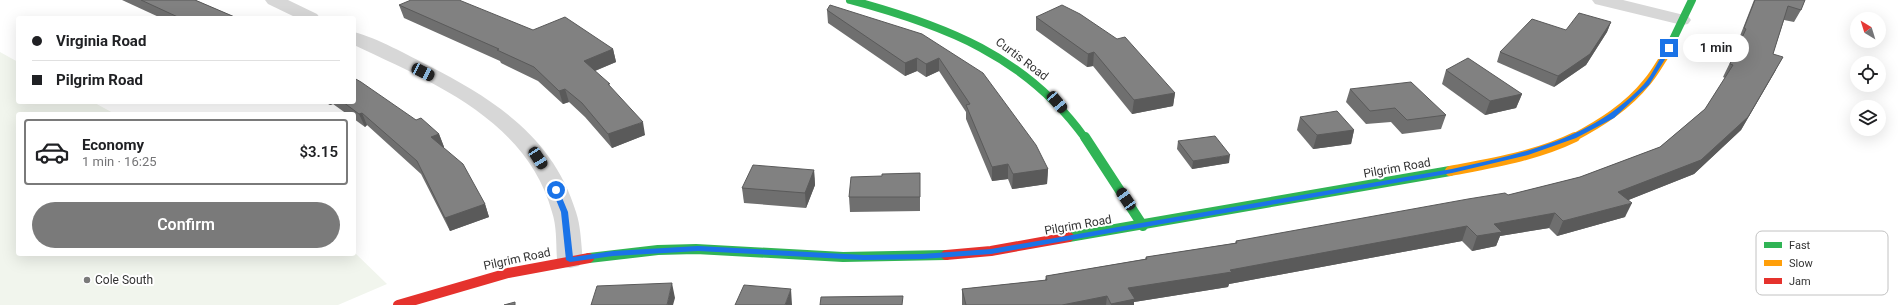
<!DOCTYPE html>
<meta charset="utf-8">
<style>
body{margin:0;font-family:Roboto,sans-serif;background:#f2f2f2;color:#202124;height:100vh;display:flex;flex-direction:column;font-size:15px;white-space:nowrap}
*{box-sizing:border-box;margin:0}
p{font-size:13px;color:#757577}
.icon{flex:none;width:22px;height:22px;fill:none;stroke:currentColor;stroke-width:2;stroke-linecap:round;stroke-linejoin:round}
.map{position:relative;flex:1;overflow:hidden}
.drawer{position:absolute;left:16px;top:112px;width:340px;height:144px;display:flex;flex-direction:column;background:#fff;border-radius:4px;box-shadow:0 4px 16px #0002}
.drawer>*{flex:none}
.top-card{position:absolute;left:16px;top:16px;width:340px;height:88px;border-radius:4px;box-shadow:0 4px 16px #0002;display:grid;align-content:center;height:88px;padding:0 16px;background:#fff}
.needle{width:26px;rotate:322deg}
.controls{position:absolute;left:1850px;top:12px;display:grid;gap:8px}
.controls a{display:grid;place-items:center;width:36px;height:36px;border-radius:50%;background:#fff;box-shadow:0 4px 16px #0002;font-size:20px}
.end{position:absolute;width:18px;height:18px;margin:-9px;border:5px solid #1a73e8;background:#fff;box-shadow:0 0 0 2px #fff}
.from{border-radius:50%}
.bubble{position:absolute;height:28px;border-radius:14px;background:#fff;box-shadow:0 4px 16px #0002;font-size:13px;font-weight:600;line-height:28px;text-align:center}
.car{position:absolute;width:12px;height:24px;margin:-12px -6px;border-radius:5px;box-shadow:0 0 3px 1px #0007;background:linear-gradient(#222 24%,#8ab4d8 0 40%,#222 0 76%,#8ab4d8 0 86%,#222 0)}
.top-card b{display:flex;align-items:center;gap:14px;height:38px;font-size:15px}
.top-card b+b{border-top:1px solid #e0e0e0}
.top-card i{width:10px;height:10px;background:#202124}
ul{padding:7px 0 0;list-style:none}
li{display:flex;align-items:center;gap:12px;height:66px;margin:0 8px 6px;padding:0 8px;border:2px solid #e0e0e0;border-radius:4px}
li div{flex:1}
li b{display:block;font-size:15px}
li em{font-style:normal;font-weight:600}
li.active{border-color:#7a7a7a}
li>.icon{width:36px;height:36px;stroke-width:1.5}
.button{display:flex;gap:8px;margin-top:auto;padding:8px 16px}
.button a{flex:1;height:46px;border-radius:24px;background:#7a7a7a;color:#fff;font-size:16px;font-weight:600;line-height:46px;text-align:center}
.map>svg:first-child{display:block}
.green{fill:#f1f5ed}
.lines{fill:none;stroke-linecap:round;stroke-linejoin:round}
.street{fill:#d7d7d7;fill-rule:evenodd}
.fast-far1{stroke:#30b455;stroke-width:8}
.fast{stroke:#30b455;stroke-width:10}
.slow-far1{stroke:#ff9f0a;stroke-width:8}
.slow{stroke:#ff9f0a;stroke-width:10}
.jam{stroke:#e5322d;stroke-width:10}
.wall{fill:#6f6f6f}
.shaded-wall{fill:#5a5a5a}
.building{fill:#818181;stroke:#5a5a5a}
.route{fill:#1a73e8}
.poi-dot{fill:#7a7a7a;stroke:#fff;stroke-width:1.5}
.labels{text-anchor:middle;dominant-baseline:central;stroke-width:4;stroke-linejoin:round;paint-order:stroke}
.street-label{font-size:12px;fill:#333;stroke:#fff}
.poi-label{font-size:12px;fill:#333;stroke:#fff;text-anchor:start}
.key{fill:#fff;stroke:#c2c2c2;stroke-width:1}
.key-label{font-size:11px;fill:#333}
</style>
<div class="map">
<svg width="1898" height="305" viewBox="0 0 1898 305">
<rect width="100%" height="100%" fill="#fff"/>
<path class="green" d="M0 52 18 62V102H93L115 114H18V254H354V252L387 284 338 305H0Z"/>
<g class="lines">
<g class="street">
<path d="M265 0H288L317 14 320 18H297L268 4Z"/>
<path d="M1592 0H1623L1688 16 1691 20 1688 24 1682 25 1595 4Z"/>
<path d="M354 32C377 38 408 55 429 66 494 99 554 138 576 212 581 227 581 244 583 260L579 266 570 268 561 266 557 260C556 244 557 227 552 212 527 120 432 82 354 45Z"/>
</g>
<g class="fast-far1">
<path d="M850 0C944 25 1026 56 1085 138"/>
<path d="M1666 54 1692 0"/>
</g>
<g class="fast">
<path d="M1085 137 1143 226"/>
<path d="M1069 237 1450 171"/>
<path d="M589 258 658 250 696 249 843 257 946 255"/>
</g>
<path class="slow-far1" d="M1573 138C1601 123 1627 107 1647 82 1654 74 1660 63 1666 54"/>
<path class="slow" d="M1450 171C1492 163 1536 156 1575 137"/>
<g class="jam">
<path d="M946 255 991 251 1069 237"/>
<path d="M398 305 508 273 589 258"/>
</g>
</g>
<g class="wall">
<path d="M122 0H195L237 18H161Z"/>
<path d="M1754 0H1805L1801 10 1794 22 1784 20 1773 54 1776 70 1741 130 1694 174 1628 200 1625 217 1557 236 1549 228 1500 236 1496 246 1472 251 1462 241 1229 284 1228 287 1134 302V305H962V289L1045 280 1046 276 1145 259 1146 257 1235 243 1236 241 1508 195 1580 177 1660 147 1705 109 1725 78 1723 77 1740 42 1738 41Z"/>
<path d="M399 5 533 30 613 49 616 62 595 71 610 87 645 135 612 148 585 117 569 102 563 104 538 81 501 63 500 61 404 18Z"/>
<path d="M827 10 922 34 1048 169 1047 184 1012 189 1008 179 992 181 966 119V112L939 71 926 77 917 71 905 76 828 23Z"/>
<path d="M1036 17 1175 93 1173 106 1132 114 1093 66 1087 67 1036 30Z"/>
<path d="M1611 22 1607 32 1586 65 1554 87 1497 62 1500 52 1566 30Z"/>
<path d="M1446 70 1522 94 1516 108 1485 115 1442 84Z"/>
<path d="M1350 89 1446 115 1441 129 1402 134 1391 122 1366 124 1346 102Z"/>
<path d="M324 102H354L416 120 439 134 444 147H443L485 204 489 217 450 231 421 174 367 125 365 127 354 119V114H347L333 104 330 105Z"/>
<path d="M1300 117 1354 130 1351 144 1313 149 1297 130Z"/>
<path d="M1178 141 1229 163 1192 169 1177 149Z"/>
<path d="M814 170 815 185 806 208 744 203 742 188Z"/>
<path d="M920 173V211L850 212 849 197 882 176Z"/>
</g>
<g class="shaded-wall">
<path d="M1611 22 1607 32 1586 65 1554 87 1558 76Z"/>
<path d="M613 49 616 62 587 74 584 61Z"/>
<path d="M1094 52 1093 66 1087 67 1088 54Z"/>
<path d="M1783 57 1741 130 1694 174 1611 207 1618 192Z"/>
<path d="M917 58V71L905 76V63Z"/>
<path d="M939 58V71L926 77V64Z"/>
<path d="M565 89 569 102 563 104 559 91Z"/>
<path d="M1175 93 1173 106 1132 114 1134 100Z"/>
<path d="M1522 94 1516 108 1485 115 1490 101Z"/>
<path d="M328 102H332L333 104 330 105Z"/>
<path d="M362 113 367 125 365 127 359 114Z"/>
<path d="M643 122 645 135 612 148 608 134Z"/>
<path d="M1354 130 1351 144 1313 149 1317 135Z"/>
<path d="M439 134 444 147 436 150 431 137Z"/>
<path d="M1230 155 1229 163 1192 169 1193 161Z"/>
<path d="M1008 164V179L992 181V167Z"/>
<path d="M1048 169 1047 184 1012 189 1013 174Z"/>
<path d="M814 170 815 185 806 208 805 193Z"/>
<path d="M1632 203 1625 217 1557 236 1563 221Z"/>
<path d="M485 204 489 217 450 231 445 218Z"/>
<path d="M1555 213 1549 228 1500 236 1496 246 1472 251 1477 236 1494 224Z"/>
<path d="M1467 226 1462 241 1229 284 1228 287 1134 302V305H1111V304L1128 288Z"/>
<path d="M672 283 675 298 673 305H667Z"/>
<path d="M791 289 792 305H785Z"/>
<path d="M1107 296 1106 305H1062Z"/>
</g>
<g class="building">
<path d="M141 0H195L237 18H184L182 17 180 18Z"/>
<path d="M411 0H459L533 30 565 17 613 49 584 61 610 84H608L643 122 608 134 582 103 565 89 559 91 534 67 497 50 499 49 399 5Z"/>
<path d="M1755 0H1805L1801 10 1788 6 1773 54 1783 57 1748 117 1701 160 1618 192 1632 203 1563 221 1555 213 1494 224 1502 232 1477 236 1467 226 1230 270 1232 272 1128 288 1135 299 1111 304 1107 296 1062 305H966L962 289 1047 280 1046 276 1147 259 1146 257 1237 243 1236 241 1468 199 1505 193 1508 195 1580 177 1660 147 1705 109 1733 65 1730 64 1746 29 1744 28Z"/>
<path d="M830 5 922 34 983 73 1036 145 1048 169 1013 174 1008 164 992 167 966 105 970 104 939 58 926 64 917 58 905 63 827 10Z"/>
<path d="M1062 5 1080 14 1117 39 1125 37 1175 93 1134 100 1094 52 1088 54 1036 17Z"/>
<path d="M1579 13 1611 22 1590 54 1558 76 1500 52 1532 19 1566 30Z"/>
<path d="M1468 58 1522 94 1490 101 1446 70Z"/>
<path d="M354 78 361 82 416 120 421 118 439 134 431 137 463 164 485 204 445 218 417 161 362 113 359 114 343 102H354Z"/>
<path d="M1411 82 1446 115 1407 120 1395 108 1370 111 1350 89Z"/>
<path d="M1337 111 1354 130 1317 135 1300 117Z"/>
<path d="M1215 136 1230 155 1193 161 1178 141Z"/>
<path d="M753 165 814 170 805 193 742 188Z"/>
<path d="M920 173V197H849L851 177 882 176V174Z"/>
<path d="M672 283 667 305H591L597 286Z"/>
<path d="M744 285 791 289 785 305H735Z"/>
<path d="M903 296 902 305H820L821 297Z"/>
<path d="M515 302V305H504Z"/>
</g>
<path class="route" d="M1667 47 1672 48 1649 85 1614 118 1576 138 1528 155 1452 173 991 254 922 259 864 260 698 251 613 256 570 262 566 260 561 212 552 190 558 188 568 212 573 257 613 251 698 246 864 255 922 254 991 249 1452 169C1523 153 1592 140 1644 84 1653 74 1659 59 1667 47Z"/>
<circle class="poi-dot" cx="87" cy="280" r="4"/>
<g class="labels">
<g class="street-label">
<text transform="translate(1022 59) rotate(37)">Curtis Road</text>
<text transform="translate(1397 168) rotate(-10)">Pilgrim Road</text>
<text transform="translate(1078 225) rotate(-10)">Pilgrim Road</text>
<text transform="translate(517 259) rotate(-12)">Pilgrim Road</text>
</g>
<g class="poi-label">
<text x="95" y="280">Cole South</text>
</g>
</g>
<rect x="1756" y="231" width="132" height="64" rx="6" class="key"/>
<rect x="1764" y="242" width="18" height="6" fill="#30b455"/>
<rect x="1764" y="260" width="18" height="6" fill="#ff9f0a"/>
<rect x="1764" y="278" width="18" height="6" fill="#e5322d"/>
<g class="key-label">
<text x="1789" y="249">Fast</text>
<text x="1789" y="267">Slow</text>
<text x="1789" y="285">Jam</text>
</g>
</svg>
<div class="controls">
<a><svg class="needle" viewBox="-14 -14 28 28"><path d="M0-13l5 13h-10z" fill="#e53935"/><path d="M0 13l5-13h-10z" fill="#757577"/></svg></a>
<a><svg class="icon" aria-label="locate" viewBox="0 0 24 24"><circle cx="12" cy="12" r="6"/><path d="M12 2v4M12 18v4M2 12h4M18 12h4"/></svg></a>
<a><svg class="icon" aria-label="layers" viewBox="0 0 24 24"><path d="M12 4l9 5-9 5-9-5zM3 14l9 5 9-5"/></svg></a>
</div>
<i class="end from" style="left:556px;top:190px"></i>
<i class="end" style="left:1669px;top:48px"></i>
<div class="bubble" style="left:1683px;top:34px;width:66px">1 min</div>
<i class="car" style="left:423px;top:72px;rotate:116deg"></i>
<i class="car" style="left:1057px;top:102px;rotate:140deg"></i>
<i class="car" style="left:538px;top:158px;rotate:147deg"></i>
<i class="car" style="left:1126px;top:199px;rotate:326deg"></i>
<div class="top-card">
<b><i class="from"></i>Virginia Road</b>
<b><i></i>Pilgrim Road</b>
</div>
<section class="drawer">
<ul>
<li class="active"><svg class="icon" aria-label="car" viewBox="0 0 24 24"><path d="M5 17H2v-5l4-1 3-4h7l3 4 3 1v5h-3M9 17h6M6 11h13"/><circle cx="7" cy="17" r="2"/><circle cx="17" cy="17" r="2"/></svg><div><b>Economy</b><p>1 min · 16:25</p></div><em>$3.15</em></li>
</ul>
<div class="button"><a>Confirm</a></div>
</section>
</div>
